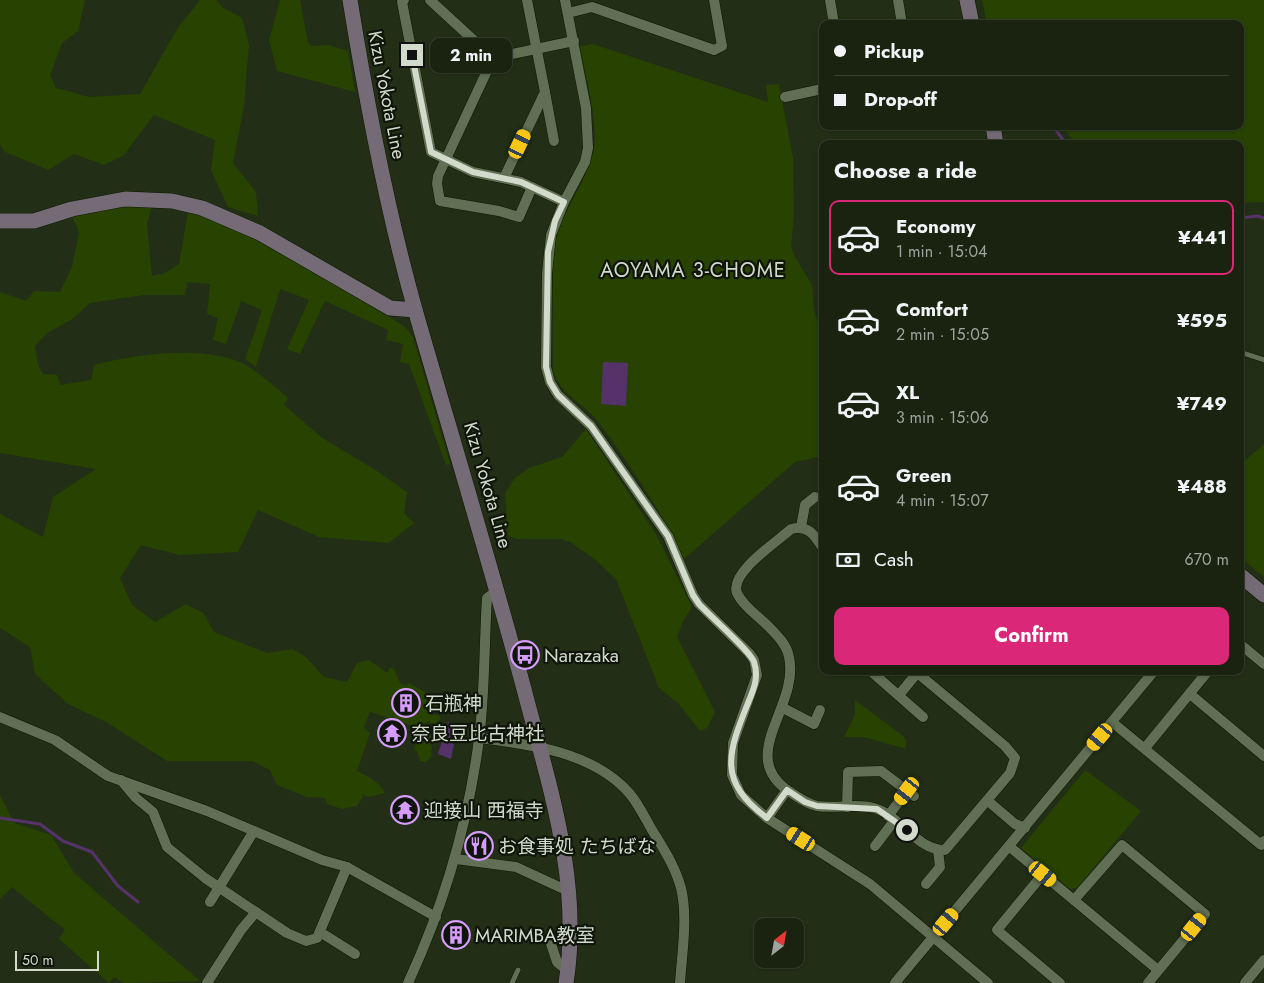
<!DOCTYPE html>
<meta charset="utf-8">
<style>
body{margin:0;font-family:Jost,"Noto Sans JP",sans-serif;background:#272f1e;color:#f1f3f6;height:100vh;display:flex;flex-direction:column;font-size:19px;white-space:nowrap}
*{box-sizing:border-box;margin:0}
p{font-size:16px;color:#9fa49f}
.icon{flex:none;width:28px;height:28px;fill:none;stroke:currentColor;stroke-width:2;stroke-linecap:round;stroke-linejoin:round}
.map{position:relative;flex:1;overflow:hidden}
.drawer{position:absolute;left:819px;top:140px;width:425px;height:535px;display:flex;flex-direction:column;background:#1a2310;border-radius:10px;box-shadow:0 1px 4px #0004,0 0 0 1px #384030}
.drawer>*{flex:none}
.hud{position:absolute;left:819px;top:20px;width:425px;height:110px;border-radius:10px;box-shadow:0 1px 4px #0004,0 0 0 1px #384030;display:grid;align-content:center;height:110px;padding:0 15px;background:#1a2310}
.needle{width:32px;rotate:31deg}
.tools{position:absolute;left:754px;top:918px;display:grid;gap:10px}
.tools a{display:grid;place-items:center;width:50px;height:50px;border-radius:10px;background:#1a2310;box-shadow:0 1px 4px #0004,0 0 0 1px #384030;font-size:25px}
.scale{position:absolute;left:15px;bottom:12px;width:84px;box-sizing:border-box;padding-left:5px;border:2px solid #d2dbcb;border-top:0;font-size:14px;line-height:18px;white-space:nowrap;color:#d2dbcb;-webkit-text-stroke:4px #0f150a;paint-order:stroke}
.end{position:absolute;width:22px;height:22px;margin:-11px;border:6px solid #d2dbcb;background:#111;box-shadow:0 0 0 2px #111}
.from{border-radius:50%}
.bubble{position:absolute;height:35px;border-radius:10px;background:#1a2310;box-shadow:0 1px 4px #0004,0 0 0 1px #384030;font-size:16px;font-weight:700;line-height:35px;text-align:center}
.car{position:absolute;width:15px;height:30px;margin:-15px -8px;border-radius:6px;box-shadow:0 0 4px 1px #0007;background:linear-gradient(#f5c518 24%,#345 0 40%,#f5c518 0 76%,#345 0 86%,#f5c518 0)}
.hud b{display:flex;align-items:center;gap:18px;height:48px;font-size:19px}
.hud b+b{border-top:1px solid #384030}
.hud i{width:12px;height:12px;background:#f1f3f6}
ul{padding:0;list-style:none}
li{display:flex;align-items:center;gap:15px;height:75px;margin:0 10px 8px;padding:0 5px;border:2px solid transparent;border-radius:10px}
li div{flex:1}
li b{display:block;font-size:19px}
li em{font-style:normal;font-weight:700}
li.selected{border-color:#db2777}
li>.icon{width:45px;height:45px;stroke-width:1.5}
h2{padding:0 15px;font-size:22px;line-height:60px}
.pay{display:flex;align-items:center;gap:12px;height:55px;padding:0 15px;font-size:19px}
.pay p{margin-inline-start:auto}
.button{display:flex;gap:10px;margin-top:auto;padding:10px 15px}
.button a{flex:1;height:58px;border-radius:10px;background:#db2777;color:#fff;font-size:20px;font-weight:700;line-height:58px;text-align:center}
.map>svg:first-child{display:block}
.green{fill:#274201}
.water{fill:#55336a}
.lines{fill:none;stroke-linecap:round;stroke-linejoin:round}
.stream{stroke:#55336a;stroke-width:3}
.lane-casing{stroke:#0c1702;stroke-width:6}
.street-casing{stroke:#0c1702;stroke-width:11}
.secondary-casing{stroke:#0c1702;stroke-width:16}
.lane{stroke:#616f54;stroke-width:5}
.street{stroke:#616f54;stroke-width:10}
.secondary{stroke:#746b77;stroke-width:15}
.route{stroke:#d2dbcb;stroke-width:6}
.labels{text-anchor:middle;dominant-baseline:central;stroke-width:4.5;stroke-linejoin:round;paint-order:stroke}
.street-label{font-size:19px;fill:#d2dbcb;stroke:#0f150a}
.poi-label{font-size:19px;fill:#d2dbcb;stroke:#0f150a;text-anchor:start}
.neighbourhood-label{font-size:20px;letter-spacing:1px;fill:#d2dbcb;stroke:#0f150a}
</style>
<div class="map">
<svg width="1264" height="983" viewBox="0 0 1264 983">
<rect width="100%" height="100%" fill="#222f16"/>
<g class="green">
<path d="M0 0H85L78 31 62 43 50 75 56 88 89 97 140 94 177 29 200 0H216L223 8 242 18 249 45 244 106 233 163 256 192 258 216 228 207 211 170 215 140 154 115 123 156 104 165 74 154 48 170 5 152 0 145Z"/>
<path d="M280 0H300L308 43 312 46 329 45 348 51 355 92 277 71 269 40Z"/>
<path d="M982 0H1264V202L1240 203V144H1076L1062 126H1240V24H987Z"/>
<path d="M593 44 768 102 766 85 779 84 793 158 794 216 791 246 795 257 812 285 814 310 822 334V456L795 462 684 559C664 515 629 464 600 424 586 404 560 395 553 371V253C558 215 584 189 593 153 600 123 585 77 580 46Z"/>
<path d="M152 206 147 224 152 276 165 273 179 264 188 211 252 234 404 326 413 337 450 464 446 465 409 364 400 362 403 344 386 340 388 330 325 301 300 354 287 349 309 300 280 289 256 367 245 359 262 310 241 301 226 344 213 340 218 318 207 314 210 284 187 282 185 295H144L90 303 71 320 47 333 35 346 38 365 43 374 57 375 60 385 91 380 94 365C137 354 200 345 242 363 258 371 274 386 288 398L284 405 321 437 377 471 407 492 404 513 414 523 389 543 319 537 258 510 238 552 180 555 141 545 120 578 132 605 155 622 186 604 203 613 214 632 267 653 292 649 306 657 324 677 347 682 357 663 369 660 387 673 390 667 394 669 400 683 406 686 409 683 447 704 445 709C437 709 428 702 422 705L431 715H438L441 718 435 726 429 721 426 723 424 731 431 733 433 740 430 744 432 746 431 757 426 762 420 761 417 751 414 750 420 728 370 712 364 727 370 733 357 771C366 775 381 783 385 793L368 797 362 794 363 797 357 806 342 809 327 804 325 798 307 797 277 785 270 770 252 761H167L108 723 68 704 35 674 30 647 0 628V514L43 537 53 497 96 469 0 453V292L26 301 34 291 60 292 72 267 79 232 71 215 104 207Z"/>
<path d="M586 429 656 534 692 607 683 621 677 637 715 712 707 728 700 731 678 703 659 688 616 579 593 558 570 542 561 539H517L508 536 505 493 515 478 529 468 562 457Z"/>
<path d="M1264 444V577L1240 557V465Z"/>
<path d="M855 700 903 736 906 740V749L864 737H844L855 714Z"/>
<path d="M1085 770 1141 811 1077 888 1070 889 1021 848Z"/>
<path d="M0 795 14 823 51 835 74 873 200 981 124 983 114 977 109 983 59 939 65 930 12 887 0 899Z"/>
</g>
<g class="water">
<path d="M603 362 628 363 626 406 601 404Z"/>
<path d="M448 722 464 729 460 739 451 735 449 742 454 744 451 759 438 754Z"/>
</g>
<g class="lines">
<g class="stream">
<path d="M1053 126 1066 144"/>
<path d="M1240 218 1258 216 1264 218"/>
<path d="M0 818 40 824 63 841 92 852 118 886 138 902"/>
</g>
<defs>
<g id="lane">
<path d="M1240 352 1264 360"/>
<path d="M512 983 518 970"/>
</g>
<g id="street">
<path d="M404 0 402 2 431 152 473 172 521 182 564 202"/>
<path d="M430 0 493 58"/>
<path d="M565 0 586 108 588 148 585 162 564 202 551 235 547 273 546 367 550 382 558 395 591 426 668 536 693 595 699 604 749 653 754 660 757 675 733 743 732 775 741 795 767 818 870 884 988 983"/>
<path d="M830 0 834 24"/>
<path d="M898 0 902 24"/>
<path d="M568 13 592 7 714 50 722 46 714 0"/>
<path d="M545 92 554 141"/>
<path d="M785 97 822 89"/>
<path d="M504 178 545 92 527 0"/>
<path d="M532 187 519 217 499 211 440 201 437 184 438 176 493 58 574 41"/>
<path d="M801 527 805 505 815 497"/>
<path d="M822 547C814 534 808 525 791 529 778 541 729 573 737 593 743 606 758 616 768 626 777 635 787 645 789 657 800 707 735 756 790 792 799 798 807 804 817 806 836 809 856 803 874 808 900 815 916 850 945 850L1010 773 1015 758 1005 746 915 671"/>
<path d="M1240 644 1264 664"/>
<path d="M874 674 923 717"/>
<path d="M1190 694 1264 756"/>
<path d="M899 695 917 673"/>
<path d="M783 708 814 724 820 710"/>
<path d="M0 717 55 740 108 776 207 811 322 860 347 867 436 917"/>
<path d="M1112 722 1261 845 1264 841"/>
<path d="M479 738C530 744 594 752 630 794 639 805 645 818 652 830 663 848 675 866 681 888 688 917 682 953 680 983"/>
<path d="M1145 748 1208 671"/>
<path d="M121 780 136 798 153 812 167 847 205 878 287 933 306 941 317 938 347 867"/>
<path d="M988 801 1015 824 1025 828"/>
<path d="M847 807 848 772 881 771 914 796"/>
<path d="M888 816 907 791"/>
<path d="M767 818 787 790"/>
<path d="M875 846 894 821"/>
<path d="M1010 847 1158 970"/>
<path d="M456 859 516 867 568 891"/>
<path d="M1043 874 997 930 1060 983"/>
<path d="M926 884 940 867 938 850"/>
<path d="M1074 900 1122 845 1205 914 1148 983"/>
<path d="M210 902 254 831"/>
<path d="M320 932 355 954"/>
<path d="M551 944 557 962 567 970"/>
<path d="M207 983 241 930 256 912"/>
<path d="M408 983C444 905 468 824 479 739 485 693 484 645 487 598L498 590"/>
<path d="M895 983 1154 671"/>
<path d="M1245 983 1264 960"/>
</g>
<g id="secondary">
<path d="M350 0C367 105 387 211 416 313 452 438 490 563 524 689 549 786 582 881 566 983"/>
<path d="M967 0 972 24"/>
<path d="M993 126 996 144"/>
<path d="M0 221H34L72 209 125 199 172 201 202 208 260 233 390 308 415 310"/>
<path d="M1240 575 1264 595"/>
</g>
</defs>
<use href="#lane" class="lane-casing"/>
<use href="#street" class="street-casing"/>
<use href="#secondary" class="secondary-casing"/>
<use href="#lane" class="lane"/>
<use href="#street" class="street"/>
<use href="#secondary" class="secondary"/>
</g>
<g class="lines">
<path class="route" d="M412 55 431 152 473 172 521 182 564 202 555 221 548 252 546 367 550 382 558 395 591 426 668 536 693 595 699 604C709 615 751 652 754 662 759 677 754 689 748 703 728 753 717 781 767 818L787 790 805 802 817 806 877 809 907 830"/>
</g>
<defs>
<symbol id="bus-ring" viewBox="-11 -11 22 22"><circle r="9.5" fill="#0f150a" stroke="#d59cfb" stroke-width="1.5"/><path d="M-5-6H5V4H4V6H2V4H-2V6H-4V4H-5ZM-3.5-4V0h7V-4ZM-3.5 1.2v1.5H-2V1.2ZM2 1.2v1.5H3.5V1.2Z" fill="#d59cfb"/></symbol>
<symbol id="building-ring" viewBox="-11 -11 22 22"><circle r="9.5" fill="#0f150a" stroke="#d59cfb" stroke-width="1.5"/><path d="M-4-6H4V6H1V3H-1V6H-4ZM-2.5-4.3h1.7v1.8h-1.7ZM.8-4.3h1.7v1.8H.8ZM-2.5-1h1.7V.8h-1.7ZM.8-1h1.7V.8H.8Z" fill="#d59cfb"/></symbol>
<symbol id="temple-ring" viewBox="-11 -11 22 22"><circle r="9.5" fill="#0f150a" stroke="#d59cfb" stroke-width="1.5"/><path d="M0-6L5-2H3V0L6.5 2.5H4V6H1.5V3h-3V6H-4V2.5H-6.5L-3 0V-2H-5Z" fill="#d59cfb"/></symbol>
<symbol id="restaurant-ring" viewBox="-11 -11 22 22"><circle r="9.5" fill="#0f150a" stroke="#d59cfb" stroke-width="1.5"/><path d="M-5-6h1v4h1v-4h1v4h1v-4h1v5L-1.5 .5V6h-2V.5L-5-1ZM5-6V6H3V1.5H1.5Q1.5-4 5-6Z" fill="#d59cfb"/></symbol>
</defs>
<g fill-rule="evenodd">
<use href="#bus-ring" x="509" y="639" width="32" height="32"/>
<use href="#building-ring" x="390" y="687" width="32" height="32"/>
<use href="#temple-ring" x="376" y="717" width="32" height="32"/>
<use href="#temple-ring" x="389" y="794" width="32" height="32"/>
<use href="#restaurant-ring" x="463" y="830" width="32" height="32"/>
<use href="#building-ring" x="440" y="919" width="32" height="32"/>
</g>
<g class="labels">
<g class="street-label">
<text transform="translate(387 95) rotate(79)">Kizu Yokota Line</text>
<text transform="translate(488 485) rotate(74)">Kizu Yokota Line</text>
</g>
<g class="poi-label">
<text x="544" y="655">Narazaka</text>
<text x="425" y="703">石瓶神</text>
<text x="411" y="733">奈良豆比古神社</text>
<text x="424" y="810">迎接山 西福寺</text>
<text x="498" y="846">お食事処 たちばな</text>
<text x="475" y="935">MARIMBA教室</text>
</g>
<g class="neighbourhood-label">
<text x="693" y="270">AOYAMA 3-CHOME</text>
</g>
</g>
</svg>
<div class="tools">
<a><svg class="needle" viewBox="-14 -14 28 28"><path d="M0-13l5 13h-10z" fill="#e53935"/><path d="M0 13l5-13h-10z" fill="#9fa49f"/></svg></a>
</div>
<div class="scale">50 m</div>
<i class="end from" style="left:907px;top:830px"></i>
<i class="end" style="left:412px;top:55px"></i>
<div class="bubble" style="left:430px;top:38px;width:82px">2 min</div>
<i class="car" style="left:520px;top:144px;rotate:25deg"></i>
<i class="car" style="left:1100px;top:737px;rotate:220deg"></i>
<i class="car" style="left:907px;top:791px;rotate:217deg"></i>
<i class="car" style="left:801px;top:839px;rotate:302deg"></i>
<i class="car" style="left:1043px;top:874px;rotate:129deg"></i>
<i class="car" style="left:946px;top:922px;rotate:40deg"></i>
<i class="car" style="left:1194px;top:927px;rotate:39deg"></i>
<div class="hud">
<b><i class="from"></i>Pickup</b>
<b><i></i>Drop-off</b>
</div>
<section class="drawer">
<h2>Choose a ride</h2>
<ul>
<li class="selected"><svg class="icon" aria-label="car" viewBox="0 0 24 24"><path d="M5 17H2v-5l4-1 3-4h7l3 4 3 1v5h-3M9 17h6M6 11h13"/><circle cx="7" cy="17" r="2"/><circle cx="17" cy="17" r="2"/></svg><div><b>Economy</b><p>1 min · 15:04</p></div><em>¥441</em></li>
<li><svg class="icon" aria-label="car" viewBox="0 0 24 24"><path d="M5 17H2v-5l4-1 3-4h7l3 4 3 1v5h-3M9 17h6M6 11h13"/><circle cx="7" cy="17" r="2"/><circle cx="17" cy="17" r="2"/></svg><div><b>Comfort</b><p>2 min · 15:05</p></div><em>¥595</em></li>
<li><svg class="icon" aria-label="car" viewBox="0 0 24 24"><path d="M5 17H2v-5l4-1 3-4h7l3 4 3 1v5h-3M9 17h6M6 11h13"/><circle cx="7" cy="17" r="2"/><circle cx="17" cy="17" r="2"/></svg><div><b>XL</b><p>3 min · 15:06</p></div><em>¥749</em></li>
<li><svg class="icon" aria-label="car" viewBox="0 0 24 24"><path d="M5 17H2v-5l4-1 3-4h7l3 4 3 1v5h-3M9 17h6M6 11h13"/><circle cx="7" cy="17" r="2"/><circle cx="17" cy="17" r="2"/></svg><div><b>Green</b><p>4 min · 15:07</p></div><em>¥488</em></li>
</ul>
<div class="pay"><svg class="icon" aria-label="cash" viewBox="0 0 24 24"><path d="M3 7h18v10H3z"/><circle cx="12" cy="12" r="2"/></svg>Cash<p>670 m</p></div>
<div class="button"><a>Confirm</a></div>
</section>
</div>
